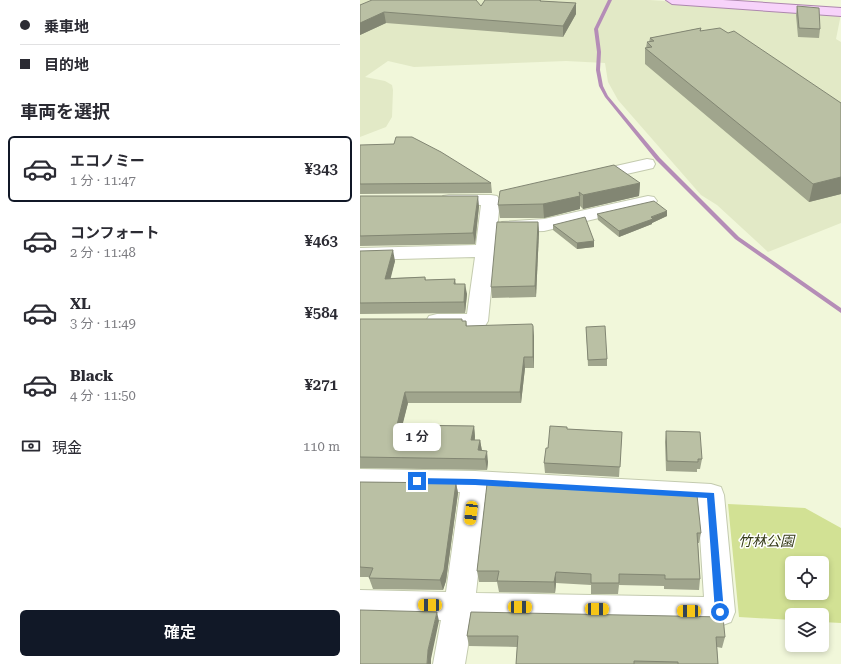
<!DOCTYPE html>
<html lang="ja">
<meta charset="utf-8">
<style>
body{margin:0;font-family:"Roboto Serif","Noto Sans JP",serif;background:#f2f2f3;color:#2b2b33;height:100vh;display:flex;flex-direction:column;font-size:15px;white-space:nowrap}
*{box-sizing:border-box;margin:0}
p{font-size:13px;color:#7c7c81}
.icon{flex:none;width:22px;height:22px;fill:none;stroke:currentColor;stroke-width:2;stroke-linecap:round;stroke-linejoin:round}
.map{position:relative;flex:1;overflow:hidden}
.panel{display:flex;flex-direction:column;background:#fff;width:360px}
.panel>*{flex:none}
.guide{display:grid;align-content:center;height:88px;padding:0 20px;background:#fff}
.buttons{position:absolute;left:425px;top:556px;display:grid;gap:8px}
.buttons a{display:grid;place-items:center;width:44px;height:44px;border-radius:6px;background:#fff;box-shadow:0 2px 6px #0003;font-size:20px}
.end{position:absolute;width:18px;height:18px;margin:-9px;border:5px solid #1a73e8;background:#fff;box-shadow:0 0 0 2px #fff}
.from{border-radius:50%}
.bubble{position:absolute;height:28px;border-radius:6px;background:#fff;box-shadow:0 2px 6px #0003;font-size:13px;font-weight:600;line-height:28px;text-align:center}
.car{position:absolute;width:12px;height:24px;margin:-12px -6px;border-radius:5px;box-shadow:0 0 3px 1px #0007;background:linear-gradient(#f5c518 24%,#345 0 40%,#f5c518 0 76%,#345 0 86%,#f5c518 0)}
.guide b{display:flex;align-items:center;gap:14px;height:38px;font-size:15px}
.guide b+b{border-top:1px solid #e1e1e2}
.guide i{width:10px;height:10px;background:#2b2b33}
ul{padding:0;list-style:none}
li{display:flex;align-items:center;gap:12px;height:66px;margin:0 8px 6px;padding:0 12px;border:2px solid transparent;border-radius:6px}
li div{flex:1}
li b{display:block;font-size:15px}
li em{font-style:normal;font-weight:600}
li.current{border-color:#111827}
li>.icon{width:36px;height:36px;stroke-width:1.5}
h2{padding:0 20px;font-size:18px;line-height:48px}
.pay{display:flex;align-items:center;gap:10px;height:44px;padding:0 20px;font-size:15px}
.pay p{margin-inline-start:auto}
.action{display:flex;gap:8px;margin-top:auto;padding:8px 20px}
.action a{flex:1;height:46px;border-radius:6px;background:#111827;color:#fff;font-size:16px;font-weight:600;line-height:46px;text-align:center}
main{display:flex;flex:1;min-height:0}
.map>svg:first-child{display:block}
.built{fill:#e2e9c6}
.green{fill:#d2e194;fill-rule:evenodd}
.lines{fill:none;stroke-linecap:round;stroke-linejoin:round}
.stream{fill:#b58db7;fill-rule:evenodd}
.minor-casing{stroke:#c4cbaf;stroke-width:2}
.major-casing{stroke:#ad87ae;stroke-width:2}
.minor{fill:#fff;fill-rule:evenodd}
.major{fill:#f7d3fa;fill-rule:evenodd}
.wall{fill:#a0a58d}
.shaded-wall{fill:#828673}
.building{fill:#bac0a4;stroke:#828673}
.route{fill:#1a73e8}
.labels{text-anchor:middle;dominant-baseline:central;stroke-width:3;stroke-linejoin:round;paint-order:stroke}
.near-park-label{font-size:14px;font-style:italic;fill:#343a17;stroke:#fff}
</style>
<main>
<section class="panel">
<div class="guide">
<b><i class="from"></i>乗車地</b>
<b><i></i>目的地</b>
</div>
<h2>車両を選択</h2>
<ul>
<li class="current"><svg class="icon" aria-label="car" viewBox="0 0 24 24"><path d="M5 17H2v-5l4-1 3-4h7l3 4 3 1v5h-3M9 17h6M6 11h13"/><circle cx="7" cy="17" r="2"/><circle cx="17" cy="17" r="2"/></svg><div><b>エコノミー</b><p>1 分 · 11:47</p></div><em>¥343</em></li>
<li><svg class="icon" aria-label="car" viewBox="0 0 24 24"><path d="M5 17H2v-5l4-1 3-4h7l3 4 3 1v5h-3M9 17h6M6 11h13"/><circle cx="7" cy="17" r="2"/><circle cx="17" cy="17" r="2"/></svg><div><b>コンフォート</b><p>2 分 · 11:48</p></div><em>¥463</em></li>
<li><svg class="icon" aria-label="car" viewBox="0 0 24 24"><path d="M5 17H2v-5l4-1 3-4h7l3 4 3 1v5h-3M9 17h6M6 11h13"/><circle cx="7" cy="17" r="2"/><circle cx="17" cy="17" r="2"/></svg><div><b>XL</b><p>3 分 · 11:49</p></div><em>¥584</em></li>
<li><svg class="icon" aria-label="car" viewBox="0 0 24 24"><path d="M5 17H2v-5l4-1 3-4h7l3 4 3 1v5h-3M9 17h6M6 11h13"/><circle cx="7" cy="17" r="2"/><circle cx="17" cy="17" r="2"/></svg><div><b>Black</b><p>4 分 · 11:50</p></div><em>¥271</em></li>
</ul>
<div class="pay"><svg class="icon" aria-label="cash" viewBox="0 0 24 24"><path d="M3 7h18v10H3z"/><circle cx="12" cy="12" r="2"/></svg>現金<p>110 m</p></div>
<div class="action"><a>確定</a></div>
</section>
<div class="map">
<svg width="481" height="664" viewBox="0 0 481 664">
<rect width="100%" height="100%" fill="#f1f7da"/>
<path class="built" d="M0 0H290L481 14 476 39 481 42V223L408 252 357 205 341 195 258 100 248 82 245 63 206 61 54 67 28 61 5 77 25 81 32 85 33 90 32 117 26 127 0 137Z"/>
<path class="green" d="M368 504 445 508 481 528V623L462 622V615H432V620L379 617ZM432 563H462V593H432Z"/>
<g class="lines">
<path class="stream" d="M248 0H252L238 29 241 52 240 70 243 86 248 96 300 158 379 237 481 308V313L375 239 296 160 245 97 239 86 236 70 237 52 234 29Z"/>
<defs>
<g id="minor">
<path d="M287 159 293 160 295 164 293 168 231 182 225 181 222 177 225 173Z"/>
<path d="M89 195H131L137 196 140 200 128 321 125 326C109 330 85 330 69 326L66 321 69 316 77 314H107L115 257 0 260V248L116 245 121 205 83 204 80 200 83 196Z"/>
<path d="M288 196 294 197 297 201 294 205 184 231 149 232 142 230 140 226 142 222 184 219Z"/>
<path d="M0 469 115 471 351 484 361 487 364 495 375 612 371 622 360 626 112 621 105 664H73L81 620 0 618V590L86 592 100 492 0 491ZM127 493 338 505 344 597 116 593Z"/>
</g>
<path id="major" d="M306 0H363L481 8V16L312 4Z"/>
</defs>
<use href="#minor" class="minor-casing"/>
<use href="#major" class="major-casing"/>
<use href="#minor" class="minor"/>
<use href="#major" class="major"/>
</g>
<g class="wall">
<path d="M125 0H181V1L216 3V14L203 37 26 23 0 35V5L121 6Z"/>
<path d="M437 6 460 29 459 38 438 37 436 15Z"/>
<path d="M341 28V31L368 33 481 103V194L449 202 285 64V48H286L287 42H289L290 38Z"/>
<path d="M0 145 131 183 132 193 0 194Z"/>
<path d="M280 183 279 196 223 209 220 206V209L184 218H140L138 205Z"/>
<path d="M0 196 119 206 115 244 0 246Z"/>
<path d="M307 211V216L292 223V224L259 237 238 220 237 214Z"/>
<path d="M178 222 179 232 176 297 132 298 131 287Z"/>
<path d="M193 225 234 241V247L217 249 193 230Z"/>
<path d="M0 251 35 261 30 278 65 277 66 280 95 279 96 284 107 294 105 313 0 314Z"/>
<path d="M0 319 106 321 107 326 174 336V368H165L161 403H48L42 425 114 426 115 437V440H120L122 451 128 462 127 470 0 468Z"/>
<path d="M226 327 247 359V366H228Z"/>
<path d="M207 427V429L262 432 259 477 185 473 184 463 188 448Z"/>
<path d="M306 431 342 459 340 469H337V472L306 471 305 442Z"/>
<path d="M0 482 96 483 98 493 86 581 83 590 13 589 9 578V577H0Z"/>
<path d="M127 484 341 533 339 543H338L340 579 339 590 304 589V586L259 585 258 594H231V585L196 583 195 593 139 592 137 582H119L117 571Z"/>
<path d="M111 612 365 637 362 648 357 647 358 664H156L157 647 109 646 107 636Z"/>
</g>
<g class="shaded-wall">
<path d="M216 3V14L203 37V26Z"/>
<path d="M24 12 26 23 0 35V23Z"/>
<path d="M481 177V194L449 202 453 184Z"/>
<path d="M280 183 279 196 223 209V195Z"/>
<path d="M118 196 119 206 115 244 113 233Z"/>
<path d="M220 196V209L184 218 183 204Z"/>
<path d="M307 211V216L292 223V224L259 237V231Z"/>
<path d="M178 222 179 232 176 297 175 286Z"/>
<path d="M234 241V247L217 249V243Z"/>
<path d="M33 250 35 261 28 289 25 279Z"/>
<path d="M105 284 107 294 105 313 104 302Z"/>
<path d="M173 326 174 336V368L173 357Z"/>
<path d="M164 357 165 368 161 403 160 392Z"/>
<path d="M45 392 48 403 40 435 37 425Z"/>
<path d="M114 426 115 437 113 450 111 440Z"/>
<path d="M120 440 122 451 118 450Z"/>
<path d="M127 451 128 462 127 470 125 459Z"/>
<path d="M96 483 98 493 86 581 83 590 80 580Z"/>
<path d="M196 572V583L195 593 194 582Z"/>
<path d="M77 612 79 621 71 659V664H67L68 650Z"/>
</g>
<g class="building">
<path d="M12 0H116L121 6 125 0H180V1L216 3 203 26 24 12 0 23V5Z"/>
<path d="M437 6 459 8 460 29 439 28Z"/>
<path d="M341 28 340 31 360 28 368 33 374 31 481 103V177L453 184 285 48 292 47 287 42 294 41 290 38Z"/>
<path d="M36 137H52L81 152 131 183 0 184V145L34 144Z"/>
<path d="M254 165 280 183 223 195 219 192 220 196 183 204 138 205 140 191Z"/>
<path d="M0 196H118L113 233 0 236Z"/>
<path d="M294 201 307 211 291 217 293 219 259 231 237 214Z"/>
<path d="M225 217 234 241 217 243 193 225Z"/>
<path d="M137 222H178L175 286 131 287Z"/>
<path d="M33 250 25 279 65 277V280L95 279 94 284H105L104 302 0 303V251Z"/>
<path d="M0 319H102V321H106V326L172 324 173 326V357H164L160 392H45L37 425 114 426 111 440H120L118 450 127 451 125 459 0 457Z"/>
<path d="M245 326 247 359 228 360 226 327Z"/>
<path d="M190 426 207 427V429L262 432 260 467 184 463 186 448H188Z"/>
<path d="M306 431 340 432 342 459H338V462L307 461Z"/>
<path d="M0 482 96 483 84 570 80 580 9 578 13 568 0 567Z"/>
<path d="M127 484 337 495 341 533H337L340 579H305V575L259 574V583H231V574L196 572 194 582 137 581 139 571H117Z"/>
<path d="M0 610 77 612 68 650 67 664H0Z"/>
<path d="M111 612 363 617 365 637H356L358 664H318V662L274 661V664H156L158 636H107Z"/>
</g>
<path class="route" d="M57 478 115 479 354 493 364 612 360 616 355 612 347 498 115 485 57 484 53 481Z"/>
<g class="labels">
<g class="near-park-label">
<text x="406" y="541">竹林公園</text>
</g>
</g>
</svg>
<div class="buttons">
<a><svg class="icon" aria-label="locate" viewBox="0 0 24 24"><circle cx="12" cy="12" r="6"/><path d="M12 2v4M12 18v4M2 12h4M18 12h4"/></svg></a>
<a><svg class="icon" aria-label="layers" viewBox="0 0 24 24"><path d="M12 4l9 5-9 5-9-5zM3 14l9 5 9-5"/></svg></a>
</div>
<i class="end from" style="left:360px;top:612px"></i>
<i class="end" style="left:57px;top:481px"></i>
<div class="bubble" style="left:33px;top:423px;width:48px">1 分</div>
<i class="car" style="left:111px;top:513px;rotate:187deg"></i>
<i class="car" style="left:70px;top:605px;rotate:271deg"></i>
<i class="car" style="left:160px;top:607px;rotate:91deg"></i>
<i class="car" style="left:237px;top:609px;rotate:91deg"></i>
<i class="car" style="left:329px;top:611px;rotate:271deg"></i>
</div>
</main>
